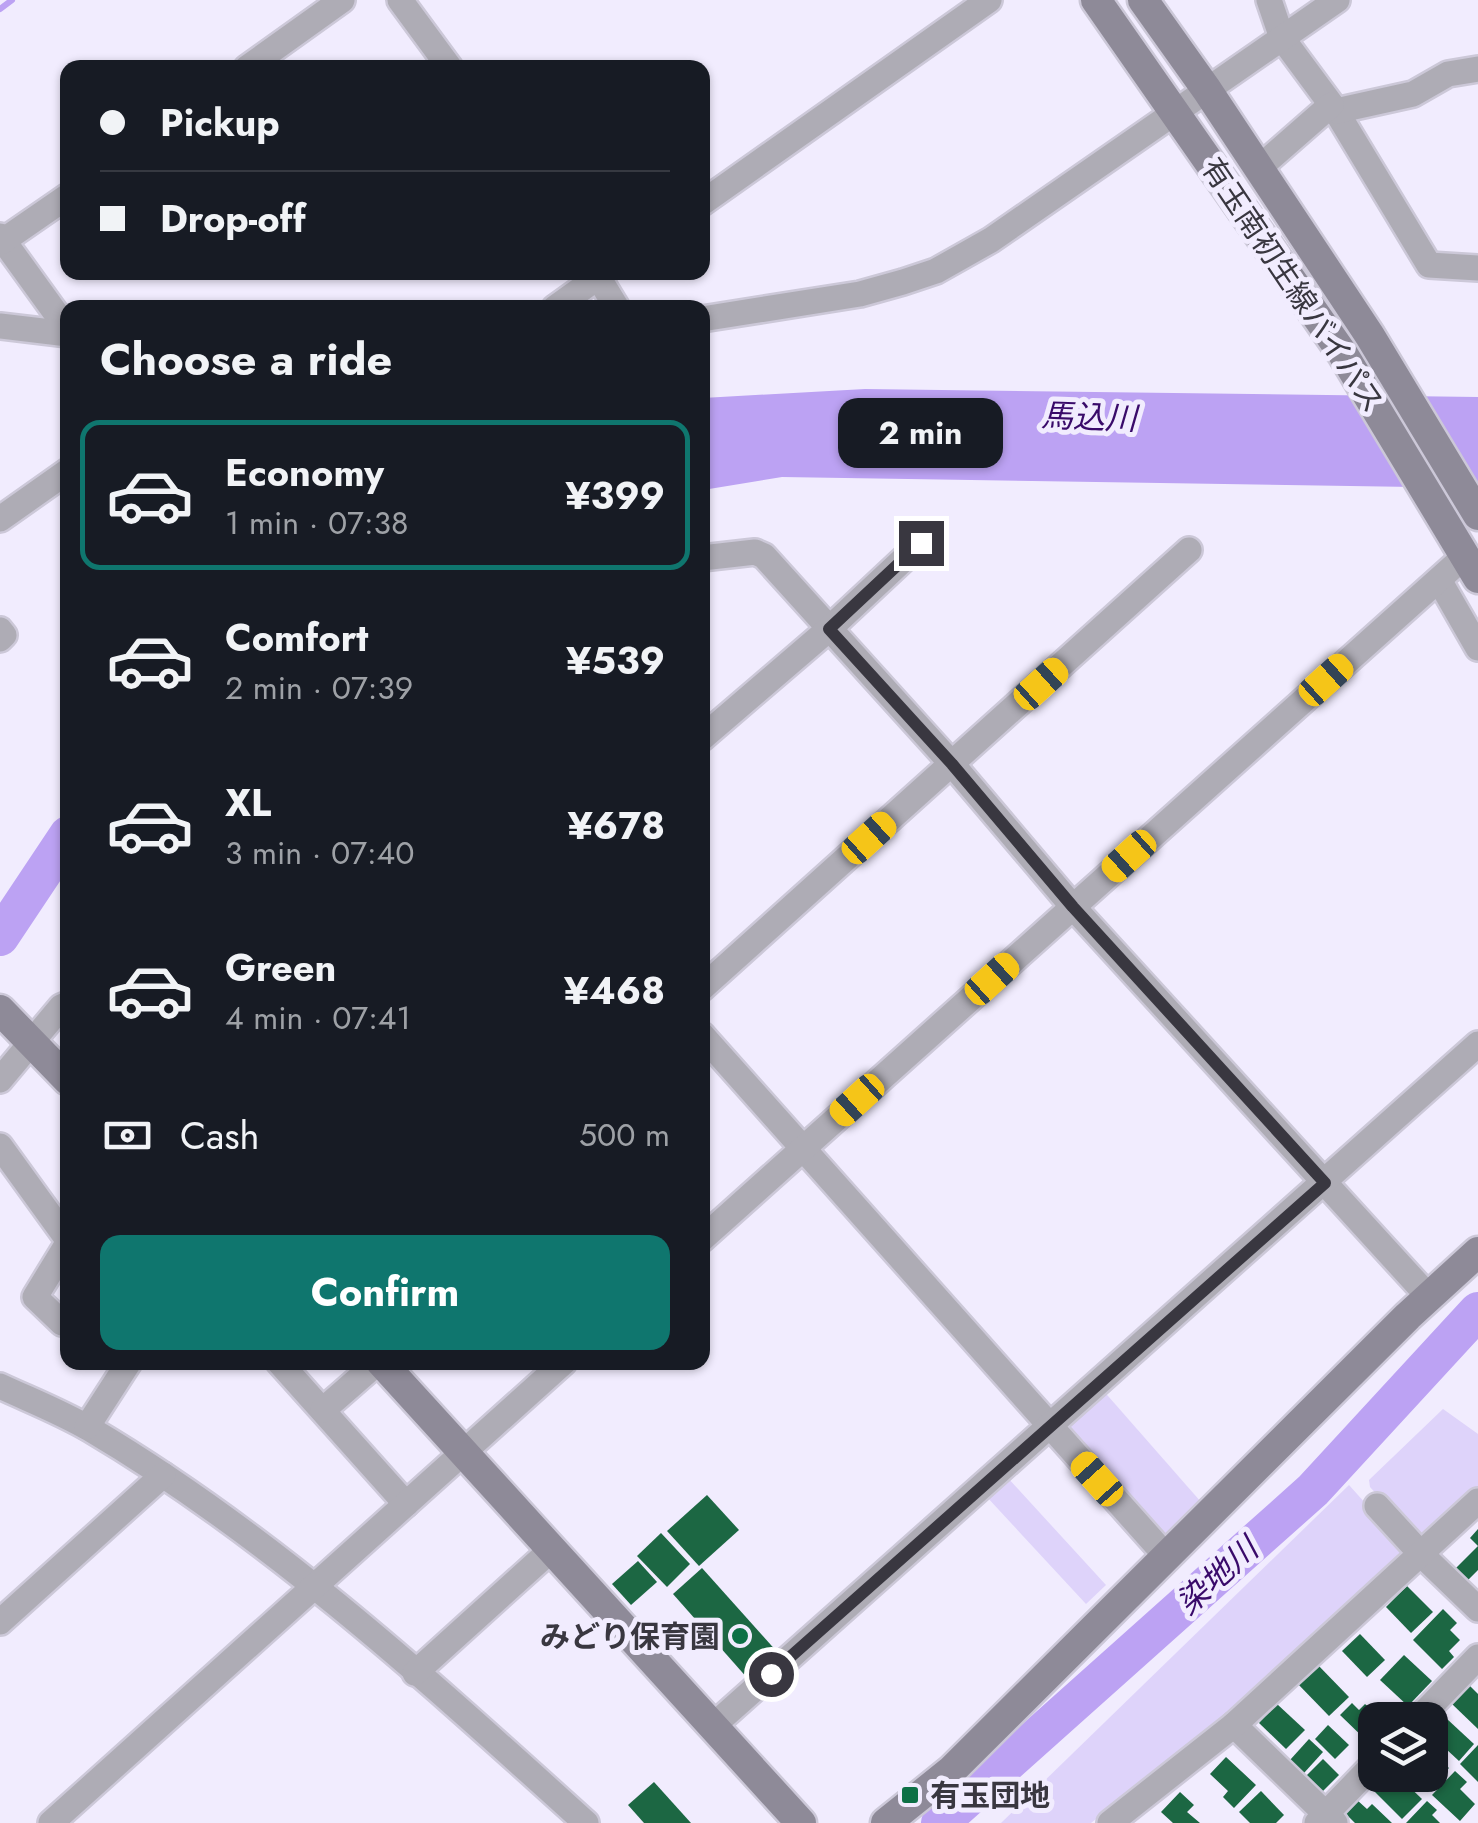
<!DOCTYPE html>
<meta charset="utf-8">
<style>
body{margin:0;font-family:Jost,"Noto Sans JP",sans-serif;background:#20242c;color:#f1f3f6;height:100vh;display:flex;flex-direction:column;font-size:38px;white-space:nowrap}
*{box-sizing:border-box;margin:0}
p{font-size:32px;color:#9ea1a6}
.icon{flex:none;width:55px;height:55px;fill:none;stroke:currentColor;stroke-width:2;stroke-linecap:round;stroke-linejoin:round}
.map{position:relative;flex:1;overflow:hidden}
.side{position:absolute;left:60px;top:300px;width:650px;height:1070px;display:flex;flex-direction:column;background:#171b24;border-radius:20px;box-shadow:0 2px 8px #0004}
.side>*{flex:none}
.guide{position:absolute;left:60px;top:60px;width:650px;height:220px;border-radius:20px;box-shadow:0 2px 8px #0004;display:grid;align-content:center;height:220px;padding:0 40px;background:#171b24}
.tools{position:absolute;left:1358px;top:1702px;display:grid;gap:20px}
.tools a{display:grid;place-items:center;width:90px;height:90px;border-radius:20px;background:#171b24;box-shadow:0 2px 8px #0004;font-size:50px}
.end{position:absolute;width:45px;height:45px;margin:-22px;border:12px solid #393740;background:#fff;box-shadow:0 0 0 5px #fff}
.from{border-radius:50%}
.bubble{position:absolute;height:70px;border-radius:20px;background:#171b24;box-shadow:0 2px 8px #0004;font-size:32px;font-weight:700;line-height:70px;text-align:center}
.car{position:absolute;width:30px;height:60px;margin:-30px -15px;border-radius:12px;box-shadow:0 0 8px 2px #0007;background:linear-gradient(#f5c518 24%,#345 0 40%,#f5c518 0 76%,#345 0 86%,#f5c518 0)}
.guide b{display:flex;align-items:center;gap:35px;height:95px;font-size:38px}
.guide b+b{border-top:2px solid #363941}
.guide i{width:25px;height:25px;background:#f1f3f6}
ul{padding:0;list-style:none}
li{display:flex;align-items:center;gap:30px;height:150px;margin:0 20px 15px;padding:0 20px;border:5px solid transparent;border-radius:20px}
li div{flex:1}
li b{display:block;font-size:38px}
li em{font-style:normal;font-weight:700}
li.on{border-color:#0f766e}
li>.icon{width:90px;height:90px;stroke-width:1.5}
h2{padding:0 40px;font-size:45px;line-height:120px}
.pay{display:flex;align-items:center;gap:25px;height:110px;padding:0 40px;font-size:38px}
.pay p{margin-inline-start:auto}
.primary-button{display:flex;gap:20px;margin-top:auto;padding:20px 40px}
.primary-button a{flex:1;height:115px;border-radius:20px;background:#0f766e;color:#fff;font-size:40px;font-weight:700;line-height:115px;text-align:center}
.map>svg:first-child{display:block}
.green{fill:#ded3fa}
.water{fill:#bca2f3}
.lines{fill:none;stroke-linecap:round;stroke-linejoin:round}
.stream{stroke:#bca2f3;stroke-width:6}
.river{stroke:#bca2f3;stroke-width:38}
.building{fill:#1c6743}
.street-casing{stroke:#ccc8d8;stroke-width:30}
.secondary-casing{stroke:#ccc8d8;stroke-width:35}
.street{stroke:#aeacb5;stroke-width:25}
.secondary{stroke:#8e8a98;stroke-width:30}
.route{stroke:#393740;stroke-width:12}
.poi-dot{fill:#0d7046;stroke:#f1ecfe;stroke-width:4}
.labels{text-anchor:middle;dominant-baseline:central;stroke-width:10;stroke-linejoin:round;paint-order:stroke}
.street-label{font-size:30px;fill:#393740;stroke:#f1ecfe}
.poi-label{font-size:30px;font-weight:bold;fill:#393740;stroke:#f1ecfe;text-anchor:end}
.water-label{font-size:32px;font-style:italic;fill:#390a6a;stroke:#f1ecfe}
</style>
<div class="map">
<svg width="1478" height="1823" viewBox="0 0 1478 1823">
<rect width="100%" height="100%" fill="#f1ecfe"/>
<g class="green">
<path d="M1101 1388 1201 1502 1168 1535 1160 1533 1066 1428Z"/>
<path d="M1443 1409 1478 1434V1488L1426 1540 1414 1535 1370 1487 1369 1480Z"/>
<path d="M1007 1477 1106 1585 1086 1604 986 1496Z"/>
<path d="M1349 1485 1401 1543V1559L1230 1712 1091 1823H1001Z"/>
</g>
<path class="water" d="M865 389 1478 397V488L782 477 703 490V398Z"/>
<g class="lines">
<path class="stream" d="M0 9 12 0"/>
<g class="river">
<path d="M0 937 68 835"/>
<path d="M940 1823 1313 1490 1478 1311"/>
</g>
</g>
<g class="building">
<path d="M707 1495 739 1530 699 1566 667 1531Z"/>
<path d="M1478 1529V1570L1467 1581 1455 1569 1478 1546 1470 1538Z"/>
<path d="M661 1533 690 1564 667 1587 637 1556Z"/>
<path d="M638 1561 657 1582 631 1605 612 1584Z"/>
<path d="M702 1568 779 1654 749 1680 673 1594Z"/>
<path d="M1407 1586 1433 1612 1411 1633 1386 1607Z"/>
<path d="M1443 1609 1457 1623 1450 1630 1460 1640 1449 1651 1454 1657 1442 1669 1413 1640Z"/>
<path d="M1360 1634 1385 1660 1367 1677 1342 1651Z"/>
<path d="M1404 1655 1432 1681 1408 1706 1380 1680Z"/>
<path d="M1316 1663 1349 1697 1329 1716 1296 1682Z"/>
<path d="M1470 1686 1478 1694V1729L1452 1704Z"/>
<path d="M1352 1703 1359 1710 1365 1704 1383 1720H1375V1735L1368 1742 1340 1715Z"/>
<path d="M1277 1704 1305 1730 1286 1749 1259 1723Z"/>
<path d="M1447 1719 1474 1744 1459 1761 1431 1735Z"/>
<path d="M1328 1725 1349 1745 1335 1759 1315 1739Z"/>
<path d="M1309 1739 1323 1752 1304 1773 1290 1760Z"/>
<path d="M1478 1745V1782L1460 1764Z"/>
<path d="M1433 1753 1449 1768 1430 1788 1415 1775H1430V1756Z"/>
<path d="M1226 1757 1256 1785 1234 1808 1223 1797 1228 1791 1210 1774Z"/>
<path d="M1323 1759 1339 1775 1321 1793 1305 1777Z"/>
<path d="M1455 1771 1467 1782 1460 1789 1475 1804 1460 1821 1432 1795Z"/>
<path d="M1383 1775H1397L1422 1799 1402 1819 1371 1788Z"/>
<path d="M654 1782 691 1823H644L628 1805Z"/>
<path d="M1261 1791 1284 1815 1276 1823H1250L1239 1812Z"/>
<path d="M1180 1792 1194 1805 1187 1812 1200 1823H1173L1161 1812Z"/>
<path d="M1357 1800 1367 1809 1372 1804 1392 1823H1355L1345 1813Z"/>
<path d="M1427 1801 1437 1810 1432 1815 1440 1823H1406Z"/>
</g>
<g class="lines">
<defs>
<g id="street">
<path d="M400 0 450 68"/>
<path d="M1269 0 1282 38 1336 111 1429 265 1478 268"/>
<path d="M247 68 342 0"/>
<path d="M1336 111 1413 94 1448 74 1478 69"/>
<path d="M1259 168 1331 105"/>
<path d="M702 203 989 0"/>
<path d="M0 236 68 330"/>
<path d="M3 241 68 196"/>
<path d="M595 272 617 308"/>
<path d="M555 308 605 272"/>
<path d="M702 319 860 294 903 282 936 271 991 240 1337 0"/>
<path d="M0 326 68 334"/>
<path d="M0 519 68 471"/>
<path d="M702 558 755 552 764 556 952 764 1073 907 1429 1297"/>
<path d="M1439 580 1478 648"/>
<path d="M0 630 4 635 0 639"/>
<path d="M702 738 829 629 921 543"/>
<path d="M702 988 1189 550"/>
<path d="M702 1035 1167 1557"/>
<path d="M0 1080 61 1007 68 1004"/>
<path d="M0 1146 68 1240"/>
<path d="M702 1239 1465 556"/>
<path d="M62 1323 35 1297 68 1243"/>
<path d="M279 1362 406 1504"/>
<path d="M0 1386C30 1400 61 1412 90 1429 271 1536 430 1682 586 1823"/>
<path d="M323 1410 378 1362"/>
<path d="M87 1427 129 1362"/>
<path d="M1377 1506 1422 1555 1478 1609"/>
<path d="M0 1622 163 1475"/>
<path d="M415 1673 551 1550"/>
<path d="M1417 1720 1478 1657"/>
<path d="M714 1725 1478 1044"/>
<path d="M1234 1725 1335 1823"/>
<path d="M51 1823 564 1362"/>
<path d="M1110 1823 1234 1725 1478 1501"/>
<path d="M1317 1823 1375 1763"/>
</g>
<g id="secondary">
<path d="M1096 0 1343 354 1478 578"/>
<path d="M1143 0 1207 90 1370 336 1478 515"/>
<path d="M0 1010 68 1080"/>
<path d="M381 1362 801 1823"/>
<path d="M886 1823 952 1770 1408 1316 1478 1252"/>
</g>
</defs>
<use href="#street" class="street-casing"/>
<use href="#secondary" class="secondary-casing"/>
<use href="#street" class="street"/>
<use href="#secondary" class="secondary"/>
</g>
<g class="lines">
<path class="route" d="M771 1674 1325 1183 1073 907 952 764 829 629 921 543"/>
</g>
<g class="poi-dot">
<circle cx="740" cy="1636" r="10"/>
<rect x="900" y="1785" width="20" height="20" rx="5"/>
</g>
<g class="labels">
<g class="street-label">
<text transform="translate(1293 285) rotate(56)">有玉南初生線バイパス</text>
</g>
<g class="poi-label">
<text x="720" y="1636">みどり保育園</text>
<text x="930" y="1795" text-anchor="start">有玉団地</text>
</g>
<g class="water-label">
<text transform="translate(1089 417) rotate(2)">馬込川</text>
<text transform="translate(1217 1576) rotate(-42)">染地川</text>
</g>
</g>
</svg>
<div class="tools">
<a><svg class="icon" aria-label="layers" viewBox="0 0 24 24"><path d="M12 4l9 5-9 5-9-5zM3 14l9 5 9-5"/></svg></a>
</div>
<i class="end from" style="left:771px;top:1674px"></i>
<i class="end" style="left:921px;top:543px"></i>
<div class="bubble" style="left:838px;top:398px;width:165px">2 min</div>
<i class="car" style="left:1326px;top:680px;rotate:48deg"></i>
<i class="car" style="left:1041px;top:684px;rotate:48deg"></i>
<i class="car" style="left:869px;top:838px;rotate:48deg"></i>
<i class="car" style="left:1129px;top:856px;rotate:228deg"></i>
<i class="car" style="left:992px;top:979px;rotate:48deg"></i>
<i class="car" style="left:857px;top:1100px;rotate:228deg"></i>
<i class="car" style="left:1097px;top:1479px;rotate:318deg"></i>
<div class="guide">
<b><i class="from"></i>Pickup</b>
<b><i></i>Drop-off</b>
</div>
<section class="side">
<h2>Choose a ride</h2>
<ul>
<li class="on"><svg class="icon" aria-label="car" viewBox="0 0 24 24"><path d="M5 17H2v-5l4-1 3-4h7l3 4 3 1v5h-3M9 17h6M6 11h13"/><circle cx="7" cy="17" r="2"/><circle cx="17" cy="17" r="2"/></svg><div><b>Economy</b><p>1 min · 07:38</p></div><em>¥399</em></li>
<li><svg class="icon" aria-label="car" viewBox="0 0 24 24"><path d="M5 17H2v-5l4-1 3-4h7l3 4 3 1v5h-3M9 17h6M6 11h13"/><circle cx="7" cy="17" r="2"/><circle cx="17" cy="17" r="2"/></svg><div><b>Comfort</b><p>2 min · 07:39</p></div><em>¥539</em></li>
<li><svg class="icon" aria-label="car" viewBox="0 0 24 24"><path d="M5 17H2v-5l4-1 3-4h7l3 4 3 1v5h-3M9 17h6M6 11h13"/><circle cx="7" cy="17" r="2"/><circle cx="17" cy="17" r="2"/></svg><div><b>XL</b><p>3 min · 07:40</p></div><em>¥678</em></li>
<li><svg class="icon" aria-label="car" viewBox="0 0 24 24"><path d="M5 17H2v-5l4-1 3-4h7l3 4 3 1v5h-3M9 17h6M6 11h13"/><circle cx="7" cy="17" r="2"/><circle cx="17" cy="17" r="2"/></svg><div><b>Green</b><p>4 min · 07:41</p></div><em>¥468</em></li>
</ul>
<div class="pay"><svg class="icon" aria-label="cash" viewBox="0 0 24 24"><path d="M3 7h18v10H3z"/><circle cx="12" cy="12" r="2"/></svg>Cash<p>500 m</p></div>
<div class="primary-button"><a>Confirm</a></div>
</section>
</div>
